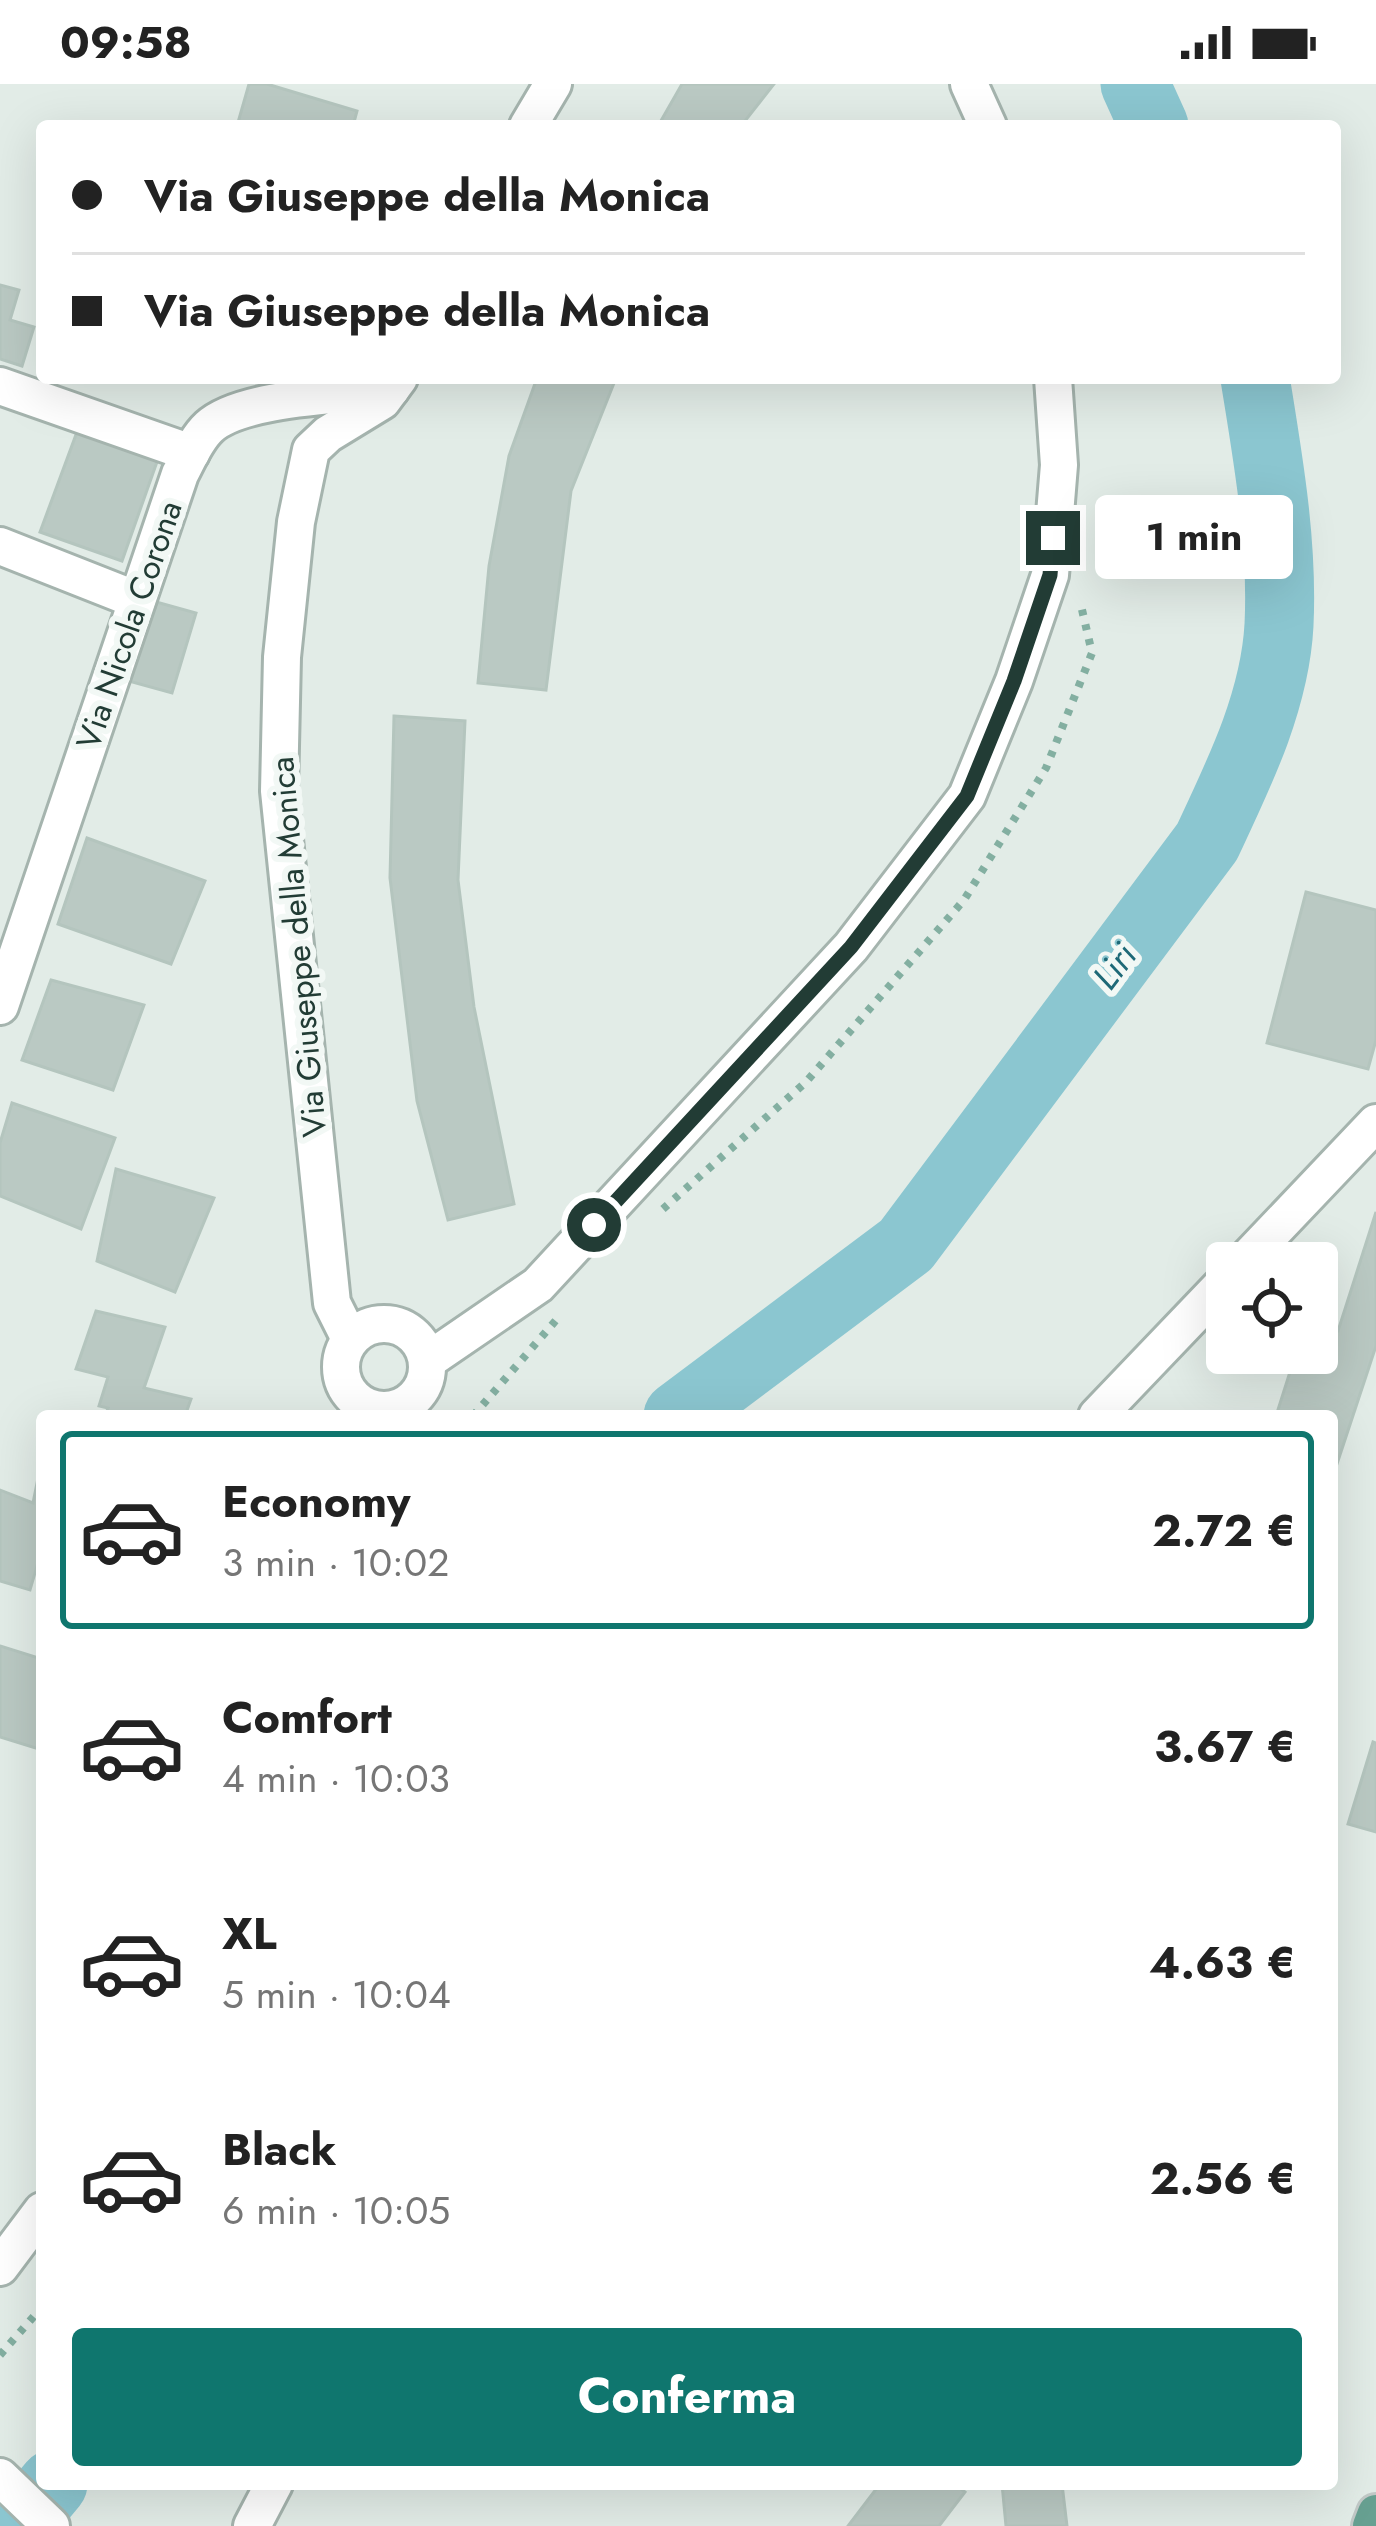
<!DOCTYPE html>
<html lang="it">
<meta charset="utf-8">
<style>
body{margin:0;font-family:Jost,sans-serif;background:#f6f6f6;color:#222;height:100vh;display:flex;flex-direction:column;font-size:45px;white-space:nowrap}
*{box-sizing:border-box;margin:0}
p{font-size:39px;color:#767676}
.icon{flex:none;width:66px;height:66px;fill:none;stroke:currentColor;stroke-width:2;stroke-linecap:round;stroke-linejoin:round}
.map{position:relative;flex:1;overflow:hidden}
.drawer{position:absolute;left:36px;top:1326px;width:1302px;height:1080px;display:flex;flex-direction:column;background:#fff;border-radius:12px;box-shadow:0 12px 48px #0002}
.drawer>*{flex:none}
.banner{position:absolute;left:36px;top:36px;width:1305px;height:264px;border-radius:12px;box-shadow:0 12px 48px #0002;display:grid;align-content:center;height:264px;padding:0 36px;background:#fff}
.buttons{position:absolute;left:1206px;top:1158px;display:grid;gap:24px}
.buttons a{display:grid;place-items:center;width:132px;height:132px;border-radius:12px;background:#fff;box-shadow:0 12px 48px #0002;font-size:60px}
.end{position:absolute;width:54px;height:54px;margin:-27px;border:15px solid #223c35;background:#fff;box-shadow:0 0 0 6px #fff}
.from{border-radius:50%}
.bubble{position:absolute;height:84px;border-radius:12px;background:#fff;box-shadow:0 12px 48px #0002;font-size:39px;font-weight:700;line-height:84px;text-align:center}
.banner b{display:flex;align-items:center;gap:42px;height:114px;font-size:45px}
.banner b+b{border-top:3px solid #e0e0e0}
.banner i{width:30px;height:30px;background:#222}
ul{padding:21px 0 0;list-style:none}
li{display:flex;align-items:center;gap:36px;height:198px;margin:0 24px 18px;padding:0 12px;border:6px solid transparent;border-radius:12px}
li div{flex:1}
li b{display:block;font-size:45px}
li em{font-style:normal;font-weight:700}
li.on{border-color:#0f766e}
li>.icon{width:108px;height:108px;stroke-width:1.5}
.action{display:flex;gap:24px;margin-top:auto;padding:24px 36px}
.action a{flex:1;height:138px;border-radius:12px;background:#0f766e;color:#fff;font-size:48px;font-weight:700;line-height:138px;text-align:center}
.status{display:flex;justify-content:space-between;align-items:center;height:84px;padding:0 60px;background:#fff;direction:ltr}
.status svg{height:33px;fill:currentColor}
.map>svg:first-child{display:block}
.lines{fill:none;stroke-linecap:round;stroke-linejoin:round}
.river{stroke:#8bc6d0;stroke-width:69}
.building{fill:#bac9c3;stroke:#b4c5be;stroke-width:3}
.minor-casing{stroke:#a5b4ae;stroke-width:42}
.major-casing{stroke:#c1c8c6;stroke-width:42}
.path{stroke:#83afa1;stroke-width:8;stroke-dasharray:6 9;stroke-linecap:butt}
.minor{stroke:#fff;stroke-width:36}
.major{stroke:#67a091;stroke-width:36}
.route{stroke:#223c35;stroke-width:15}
.labels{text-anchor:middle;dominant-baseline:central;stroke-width:12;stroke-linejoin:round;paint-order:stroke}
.street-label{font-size:33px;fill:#223c35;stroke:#f2f8f5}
.water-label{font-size:36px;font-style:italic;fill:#1e6977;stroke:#f2f8f5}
</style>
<div class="status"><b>09:58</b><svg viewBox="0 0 49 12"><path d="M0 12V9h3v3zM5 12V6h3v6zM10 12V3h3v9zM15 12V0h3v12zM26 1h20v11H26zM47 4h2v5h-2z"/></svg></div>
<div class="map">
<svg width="1376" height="2442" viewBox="0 0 1376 2442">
<rect width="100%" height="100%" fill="#e2ece7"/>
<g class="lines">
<g class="river">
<path d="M1135 0 1154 42"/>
<path d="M678 1332 906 1161 1207 758C1239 690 1275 617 1279 541 1283 459 1268 374 1255 294"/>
<path d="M18 2442 53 2400"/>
</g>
</g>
<g class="building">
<path d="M249 0H267L357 27 353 42H237Z"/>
<path d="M682 0H774L741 42H658Z"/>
<path d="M0 201 19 206 10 236 34 243 22 282 0 275Z"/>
<path d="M537 294H616L571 407 546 606 478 599 489 482 509 372Z"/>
<path d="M77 348 158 375 122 477 40 448Z"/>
<path d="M149 516 196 529 172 609 125 596Z"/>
<path d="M394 632 465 637 458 796 474 923 514 1120 448 1136 417 1017 390 794Z"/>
<path d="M87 754 205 797 171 880 58 840Z"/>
<path d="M1306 808 1376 826V956L1368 985 1267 959Z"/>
<path d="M51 896 144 921 113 1006 22 976Z"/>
<path d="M12 1019 115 1054 81 1145 0 1112V1059Z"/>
<path d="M116 1085 214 1114 175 1208 97 1177Z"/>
<path d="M1376 1128V1262L1332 1395V1332H1276L1296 1269H1317V1241L1338 1247Z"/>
<path d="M96 1227 165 1243 144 1304 191 1315 185 1332H105L108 1324 99 1322 108 1293 76 1285Z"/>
<path d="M38 1394 42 1395V1465L30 1506 0 1497V1406L33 1419Z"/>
<path d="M0 1562 42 1575V1666L0 1653Z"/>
<path d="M1373 1658 1376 1659V1748L1348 1740Z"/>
<path d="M880 2400H955L965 2408 939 2442H848Z"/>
<path d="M1002 2400H1062L1067 2442H1006Z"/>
</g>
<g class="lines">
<defs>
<g id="minor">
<path d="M969 0 988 42"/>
<path d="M528 42 553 0"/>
<path d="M0 302 191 369"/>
<path d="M0 462 137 516"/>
<path d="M0 922 180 390C188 375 196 355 209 343 241 313 346 311 391 305"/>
<path d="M1243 1179 1376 1039"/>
<circle cx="384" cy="1283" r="43"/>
<path d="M350 1255 332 1219 279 707 282 573 296 438 311 366 328 350 382 317 399 294"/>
<path d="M427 1277 538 1201 851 863 967 712 1014 597 1050 491 1059 381 1053 294"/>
<path d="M1097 1332 1227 1196"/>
<path d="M0 2183 42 2127"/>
<path d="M0 2393 51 2442"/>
<path d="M252 2442 274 2400"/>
</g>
<path id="major" d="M1371 2442 1376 2429"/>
</defs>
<use href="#minor" class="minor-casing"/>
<use href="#major" class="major-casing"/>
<g class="path">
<path d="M663 1125 806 998 964 816 1046 684 1092 569 1080 517"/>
<path d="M473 1332 557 1235"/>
<path d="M0 2271 42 2223"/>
</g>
<use href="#minor" class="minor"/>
<use href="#major" class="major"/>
</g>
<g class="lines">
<path class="route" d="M594 1141 851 863 967 712 1014 597 1050 491 1053 454"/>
</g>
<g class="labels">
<g class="street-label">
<text transform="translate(129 541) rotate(-71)">Via Nicola Corona</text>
<text transform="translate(298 863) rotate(-95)">Via Giuseppe della Monica</text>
</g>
<g class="water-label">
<text transform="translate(1114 882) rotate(-53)">Liri</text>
</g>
</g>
</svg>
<div class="buttons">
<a><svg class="icon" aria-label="locate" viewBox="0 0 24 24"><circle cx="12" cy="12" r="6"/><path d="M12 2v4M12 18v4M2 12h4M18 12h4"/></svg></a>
</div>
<i class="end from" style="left:594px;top:1141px"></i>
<i class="end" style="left:1053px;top:454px"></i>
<div class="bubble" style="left:1095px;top:411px;width:198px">1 min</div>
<div class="banner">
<b><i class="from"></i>Via Giuseppe della Monica</b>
<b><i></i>Via Giuseppe della Monica</b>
</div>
<section class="drawer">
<ul>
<li class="on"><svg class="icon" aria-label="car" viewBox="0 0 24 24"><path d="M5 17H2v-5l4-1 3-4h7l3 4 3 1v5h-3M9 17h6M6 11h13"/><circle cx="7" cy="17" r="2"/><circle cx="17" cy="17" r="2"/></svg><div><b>Economy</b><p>3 min · 10:02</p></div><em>2.72 €</em></li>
<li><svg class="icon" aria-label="car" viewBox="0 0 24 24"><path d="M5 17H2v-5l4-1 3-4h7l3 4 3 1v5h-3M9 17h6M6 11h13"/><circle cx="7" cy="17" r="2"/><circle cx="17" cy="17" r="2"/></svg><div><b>Comfort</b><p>4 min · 10:03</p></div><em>3.67 €</em></li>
<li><svg class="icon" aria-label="car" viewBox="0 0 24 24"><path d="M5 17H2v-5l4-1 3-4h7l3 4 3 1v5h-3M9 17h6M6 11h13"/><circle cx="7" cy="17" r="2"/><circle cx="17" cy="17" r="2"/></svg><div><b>XL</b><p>5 min · 10:04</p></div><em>4.63 €</em></li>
<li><svg class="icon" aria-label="car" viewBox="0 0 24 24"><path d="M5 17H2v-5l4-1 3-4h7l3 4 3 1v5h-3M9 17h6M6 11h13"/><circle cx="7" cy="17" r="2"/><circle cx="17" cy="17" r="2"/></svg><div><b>Black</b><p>6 min · 10:05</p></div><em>2.56 €</em></li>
</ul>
<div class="action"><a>Conferma</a></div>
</section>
</div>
